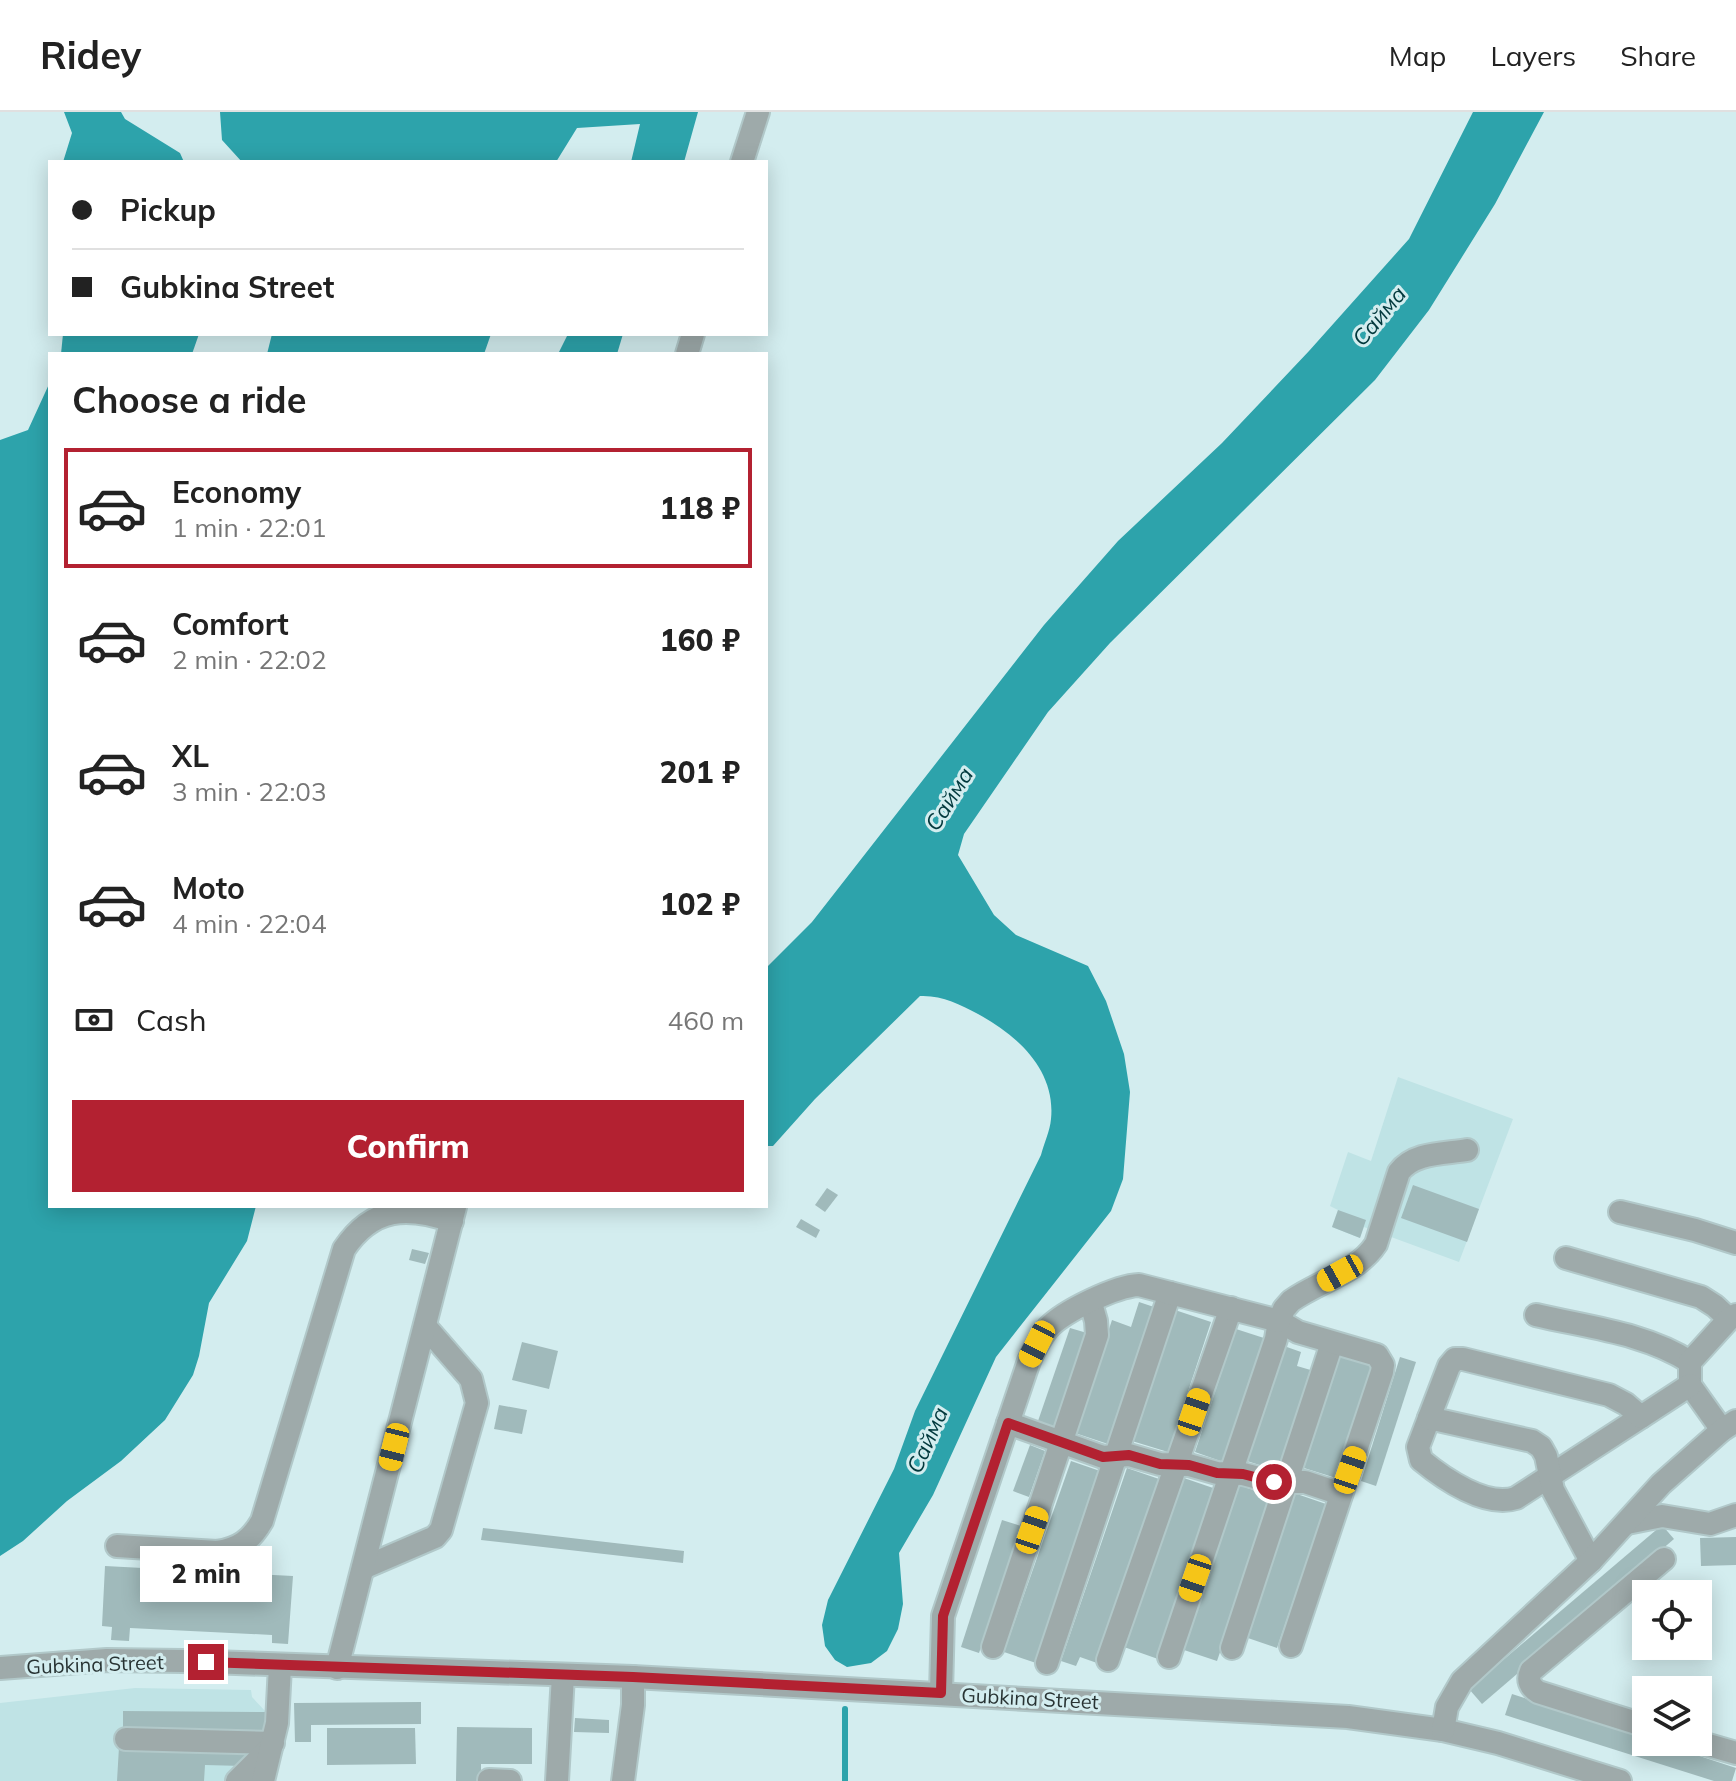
<!DOCTYPE html>
<meta charset="utf-8">
<style>
body{margin:0;font-family:Mulish,sans-serif;background:#f2f2f2;color:#222;height:100vh;display:flex;flex-direction:column;font-size:30px;white-space:nowrap}
*{box-sizing:border-box;margin:0}
p{font-size:26px;color:#767676}
.icon{flex:none;width:44px;height:44px;fill:none;stroke:currentColor;stroke-width:2;stroke-linecap:round;stroke-linejoin:round}
.map{position:relative;flex:1;overflow:hidden}
.sheet{position:absolute;left:48px;top:240px;width:720px;height:856px;display:flex;flex-direction:column;background:#fff;border-radius:0px;box-shadow:0 4px 20px #0003}
.sheet>*{flex:none}
.guide{position:absolute;left:48px;top:48px;width:720px;height:176px;border-radius:0px;box-shadow:0 4px 20px #0003;display:grid;align-content:center;height:176px;padding:0 24px;background:#fff}
.tools{position:absolute;left:1632px;top:1468px;display:grid;gap:16px}
.tools a{display:grid;place-items:center;width:80px;height:80px;border-radius:0px;background:#fff;box-shadow:0 4px 20px #0003;font-size:40px}
.end{position:absolute;width:36px;height:36px;margin:-18px;border:10px solid #b32131;background:#fff;box-shadow:0 0 0 4px #fff}
.from{border-radius:50%}
.bubble{position:absolute;height:56px;border-radius:0px;background:#fff;box-shadow:0 4px 20px #0003;font-size:26px;font-weight:800;line-height:56px;text-align:center}
.car{position:absolute;width:24px;height:48px;margin:-24px -12px;border-radius:10px;box-shadow:0 0 6px 2px #0007;background:linear-gradient(#f5c518 24%,#345 0 40%,#f5c518 0 76%,#345 0 86%,#f5c518 0)}
.guide b{display:flex;align-items:center;gap:28px;height:76px;font-size:30px}
.guide b+b{border-top:2px solid #e0e0e0}
.guide i{width:20px;height:20px;background:#222}
ul{padding:0;list-style:none}
li{display:flex;align-items:center;gap:24px;height:120px;margin:0 16px 12px;padding:0 8px;border:4px solid transparent;border-radius:0px}
li div{flex:1}
li b{display:block;font-size:30px}
li em{font-style:normal;font-weight:800}
li.active{border-color:#b32131}
li>.icon{width:72px;height:72px;stroke-width:1.5}
h2{padding:0 24px;font-size:36px;line-height:96px}
.pay{display:flex;align-items:center;gap:20px;height:88px;padding:0 24px;font-size:30px}
.pay p{margin-inline-start:auto}
.action{display:flex;gap:16px;margin-top:auto;padding:16px 24px}
.action a{flex:1;height:92px;border-radius:0px;background:#b32131;color:#fff;font-size:32px;font-weight:800;line-height:92px;text-align:center}
header{display:flex;align-items:center;gap:48px;box-sizing:border-box;height:112px;padding:0 40px;background:#fff;border-bottom:2px solid #e0e0e0}
header strong{font-size:38px}
nav{display:flex;gap:44px;margin-inline-start:auto;font-size:28px}
.map>svg:first-child{display:block}
.built{fill:#bfe3e5}
.water{fill:#2da3ab}
.lines{fill:none;stroke-linecap:round;stroke-linejoin:round}
.stream{stroke:#2da3ab;stroke-width:6}
.building{fill:#a0babb}
.minor-casing{stroke:#b1c8c9;stroke-width:26}
.minor{stroke:#9eaaaa;stroke-width:22}
.route{stroke:#b32131;stroke-width:10}
.labels{text-anchor:middle;dominant-baseline:central;stroke-width:6;stroke-linejoin:round;paint-order:stroke}
.street-label{font-size:20px;fill:#283333;stroke:#d3edef}
.water-label{font-size:22px;font-style:italic;fill:#01383c;stroke:#d3edef}
</style>
<header>
<strong>Ridey</strong>
<nav><a>Map</a><a>Layers</a><a>Share</a></nav>
</header>
<div class="map">
<svg width="1736" height="1669" viewBox="0 0 1736 1669">
<rect width="100%" height="100%" fill="#d3edef"/>
<g class="built">
<path d="M1398 965 1513 1007 1459 1150 1364 1115 1360 1126 1332 1115 1338 1098 1330 1094 1348 1040 1371 1049Z"/>
<path d="M135 1576 251 1578 252 1585 266 1600V1620L246 1669H0V1591Z"/>
</g>
<g class="water">
<path d="M64 0H121L125 7 180 41 184 50H63L72 21Z"/>
<path d="M220 0H698L684 50H631L640 12 577 16 556 50H242L222 28Z"/>
<path d="M1473 0H1544L1495 92 1429 198 1375 268 1110 531 1048 600 964 722 958 743 994 803 1016 823 1088 854 1106 889 1124 942 1130 980 1123 1067 1111 1099 996 1245 933 1383 899 1441 903 1492 898 1517 887 1539 871 1551 847 1555 835 1548 825 1534 822 1513 828 1488 894 1357 915 1299 1041 1043C1044 1031 1050 1019 1051 1007 1056 958 1017 923 978 902 959 892 942 883 920 884L815 987 773 1034H766V856L812 810 1044 513 1118 429 1222 331 1309 239 1409 127Z"/>
<path d="M63 222H199L192 242H61Z"/>
<path d="M272 222H491L484 242H267Z"/>
<path d="M568 222H623L617 242H558Z"/>
<path d="M50 270V1094H256L247 1129 209 1191 199 1244 193 1263 165 1308 121 1349 67 1389 23 1429 0 1444V328L28 318Z"/>
</g>
<g class="lines">
<path class="stream" d="M845 1669V1597"/>
</g>
<g class="building">
<path d="M1413 1073 1479 1097 1467 1130 1401 1106Z"/>
<path d="M827 1076 838 1083 825 1100 815 1093Z"/>
<path d="M1338 1098 1366 1108 1360 1126 1332 1115Z"/>
<path d="M801 1107 820 1118 816 1126 796 1115Z"/>
<path d="M412 1137 429 1141 425 1152 409 1148Z"/>
<path d="M1139 1190 1154 1195 1108 1332 1075 1321 1112 1208 1131 1215Z"/>
<path d="M1175 1198 1211 1210 1168 1340 1132 1329Z"/>
<path d="M1070 1216 1087 1221 1055 1315 1038 1309Z"/>
<path d="M1236 1217 1267 1227 1226 1351 1195 1340Z"/>
<path d="M522 1230 558 1239 549 1277 512 1268Z"/>
<path d="M1284 1234 1301 1240 1297 1254 1314 1259 1281 1360 1247 1349Z"/>
<path d="M1340 1244 1372 1254 1336 1366 1304 1356Z"/>
<path d="M1400 1245 1416 1250 1376 1374 1361 1369Z"/>
<path d="M499 1293 527 1298 522 1322 494 1317Z"/>
<path d="M1030 1333 1045 1339 1029 1385 1013 1379Z"/>
<path d="M1071 1349 1103 1360 1036 1551 1004 1540Z"/>
<path d="M1127 1356 1159 1367 1097 1551 1080 1545 1076 1554 1061 1549Z"/>
<path d="M1181 1365 1216 1377 1158 1547 1124 1535Z"/>
<path d="M1236 1372 1273 1385 1217 1549 1181 1537Z"/>
<path d="M1294 1381 1326 1392 1277 1536 1245 1525Z"/>
<path d="M1002 1408 1021 1414 979 1541 961 1535Z"/>
<path d="M1662 1413 1674 1427 1482 1592 1469 1577Z"/>
<path d="M483 1416 684 1439 683 1451 481 1428Z"/>
<path d="M1736 1425V1453L1701 1454 1700 1426Z"/>
<path d="M105 1454 293 1464 288 1532 272 1531V1523L130 1516 129 1529 111 1528 112 1515 102 1514Z"/>
<path d="M1512 1582 1646 1626V1630H1657L1736 1656 1732 1669H1714L1505 1603Z"/>
<path d="M421 1590V1612L311 1613V1630H295L294 1591Z"/>
<path d="M123 1599 266 1600V1620L123 1619Z"/>
<path d="M575 1606 609 1608V1621L574 1620Z"/>
<path d="M457 1615 532 1616V1652H481V1669H456Z"/>
<path d="M327 1616H415L416 1652 327 1653Z"/>
<path d="M119 1635 252 1639 243 1654 205 1653 204 1669H117Z"/>
</g>
<g class="lines">
<defs>
<g id="minor">
<path d="M742 50 758 0"/>
<path d="M687 242 693 222"/>
<path d="M1620 1100 1695 1118 1736 1131"/>
<path d="M1566 1146 1701 1185 1715 1194 1729 1207"/>
<path d="M1536 1203C1586 1215 1646 1221 1690 1250"/>
<path d="M1429 1306 1418 1335 1421 1348C1444 1367 1486 1396 1516 1386L1641 1305"/>
<path d="M1008 1311 1103 1345 1129 1343 1160 1352 1189 1353 1217 1361 1243 1362 1274 1370H1305L1341 1382"/>
<path d="M1722 1318 1690 1273V1250L1729 1207 1736 1203"/>
<path d="M1627 1411 1662 1404 1710 1412 1736 1403"/>
<path d="M117 1434 217 1440C239 1437 251 1428 262 1409L344 1137C373 1094 408 1094 452 1109"/>
<path d="M1591 1449 1553 1378 1546 1344 1541 1335 1532 1329 1429 1306 1449 1254 1455 1247H1463L1609 1283 1626 1292 1641 1305 1690 1273"/>
<path d="M363 1456 435 1425 441 1418 477 1291 471 1267 425 1214"/>
<path d="M993 1535 1097 1223 1096 1209 1091 1191"/>
<path d="M1232 1536 1332 1231"/>
<path d="M1169 1545 1276 1227 1279 1209 1298 1220 1377 1243 1383 1253 1382 1260 1291 1534"/>
<path d="M1108 1548 1231 1196"/>
<path d="M1047 1551 1170 1181"/>
<path d="M0 1556 107 1548 182 1549 633 1565 1348 1605 1443 1618 1498 1631 1620 1669"/>
<path d="M337 1556 455 1095"/>
<path d="M941 1581 943 1504 1029 1249C1034 1238 1040 1226 1048 1216 1064 1199 1116 1174 1139 1173L1279 1209 1284 1197 1291 1189C1319 1169 1357 1161 1376 1132L1399 1060C1414 1040 1444 1042 1467 1038"/>
<path d="M1646 1614 1538 1580C1530 1575 1527 1568 1531 1559L1664 1447"/>
<path d="M1443 1618 1447 1595 1462 1569 1591 1449 1661 1372 1722 1318 1736 1309"/>
<path d="M126 1627 273 1631"/>
<path d="M1698 1630 1736 1641"/>
<path d="M489 1668 510 1669"/>
<path d="M237 1669 268 1638"/>
<path d="M263 1669 277 1611 280 1554"/>
<path d="M557 1669 563 1563"/>
<path d="M623 1669 633 1593V1565"/>
</g>
</defs>
<use href="#minor" class="minor-casing"/>
<use href="#minor" class="minor"/>
</g>
<g class="lines">
<path class="route" d="M206 1550 633 1565 941 1581 943 1504 1008 1311 1103 1345 1129 1343 1160 1352 1189 1353 1217 1361 1243 1362 1274 1370"/>
</g>
<g class="labels">
<g class="street-label">
<text transform="translate(95 1552) rotate(-2)">Gubkina Street</text>
<text transform="translate(1030 1586) rotate(3)">Gubkina Street</text>
</g>
<g class="water-label">
<text transform="translate(1379 204) rotate(-50)">Сайма</text>
<text transform="translate(949 687) rotate(-58)">Сайма</text>
<text transform="translate(927 1328) rotate(-66)">Сайма</text>
</g>
</g>
</svg>
<div class="tools">
<a><svg class="icon" aria-label="locate" viewBox="0 0 24 24"><circle cx="12" cy="12" r="6"/><path d="M12 2v4M12 18v4M2 12h4M18 12h4"/></svg></a>
<a><svg class="icon" aria-label="layers" viewBox="0 0 24 24"><path d="M12 4l9 5-9 5-9-5zM3 14l9 5 9-5"/></svg></a>
</div>
<i class="end from" style="left:1274px;top:1370px"></i>
<i class="end" style="left:206px;top:1550px"></i>
<div class="bubble" style="left:140px;top:1434px;width:132px">2 min</div>
<i class="car" style="left:1340px;top:1161px;rotate:241deg"></i>
<i class="car" style="left:1037px;top:1232px;rotate:207deg"></i>
<i class="car" style="left:1194px;top:1300px;rotate:19deg"></i>
<i class="car" style="left:394px;top:1335px;rotate:194deg"></i>
<i class="car" style="left:1350px;top:1358px;rotate:19deg"></i>
<i class="car" style="left:1032px;top:1418px;rotate:19deg"></i>
<i class="car" style="left:1195px;top:1466px;rotate:199deg"></i>
<div class="guide">
<b><i class="from"></i>Pickup</b>
<b><i></i>Gubkina Street</b>
</div>
<section class="sheet">
<h2>Choose a ride</h2>
<ul>
<li class="active"><svg class="icon" aria-label="car" viewBox="0 0 24 24"><path d="M5 17H2v-5l4-1 3-4h7l3 4 3 1v5h-3M9 17h6M6 11h13"/><circle cx="7" cy="17" r="2"/><circle cx="17" cy="17" r="2"/></svg><div><b>Economy</b><p>1 min · 22:01</p></div><em>118 ₽</em></li>
<li><svg class="icon" aria-label="car" viewBox="0 0 24 24"><path d="M5 17H2v-5l4-1 3-4h7l3 4 3 1v5h-3M9 17h6M6 11h13"/><circle cx="7" cy="17" r="2"/><circle cx="17" cy="17" r="2"/></svg><div><b>Comfort</b><p>2 min · 22:02</p></div><em>160 ₽</em></li>
<li><svg class="icon" aria-label="car" viewBox="0 0 24 24"><path d="M5 17H2v-5l4-1 3-4h7l3 4 3 1v5h-3M9 17h6M6 11h13"/><circle cx="7" cy="17" r="2"/><circle cx="17" cy="17" r="2"/></svg><div><b>XL</b><p>3 min · 22:03</p></div><em>201 ₽</em></li>
<li><svg class="icon" aria-label="car" viewBox="0 0 24 24"><path d="M5 17H2v-5l4-1 3-4h7l3 4 3 1v5h-3M9 17h6M6 11h13"/><circle cx="7" cy="17" r="2"/><circle cx="17" cy="17" r="2"/></svg><div><b>Moto</b><p>4 min · 22:04</p></div><em>102 ₽</em></li>
</ul>
<div class="pay"><svg class="icon" aria-label="cash" viewBox="0 0 24 24"><path d="M3 7h18v10H3z"/><circle cx="12" cy="12" r="2"/></svg>Cash<p>460 m</p></div>
<div class="action"><a>Confirm</a></div>
</section>
</div>
